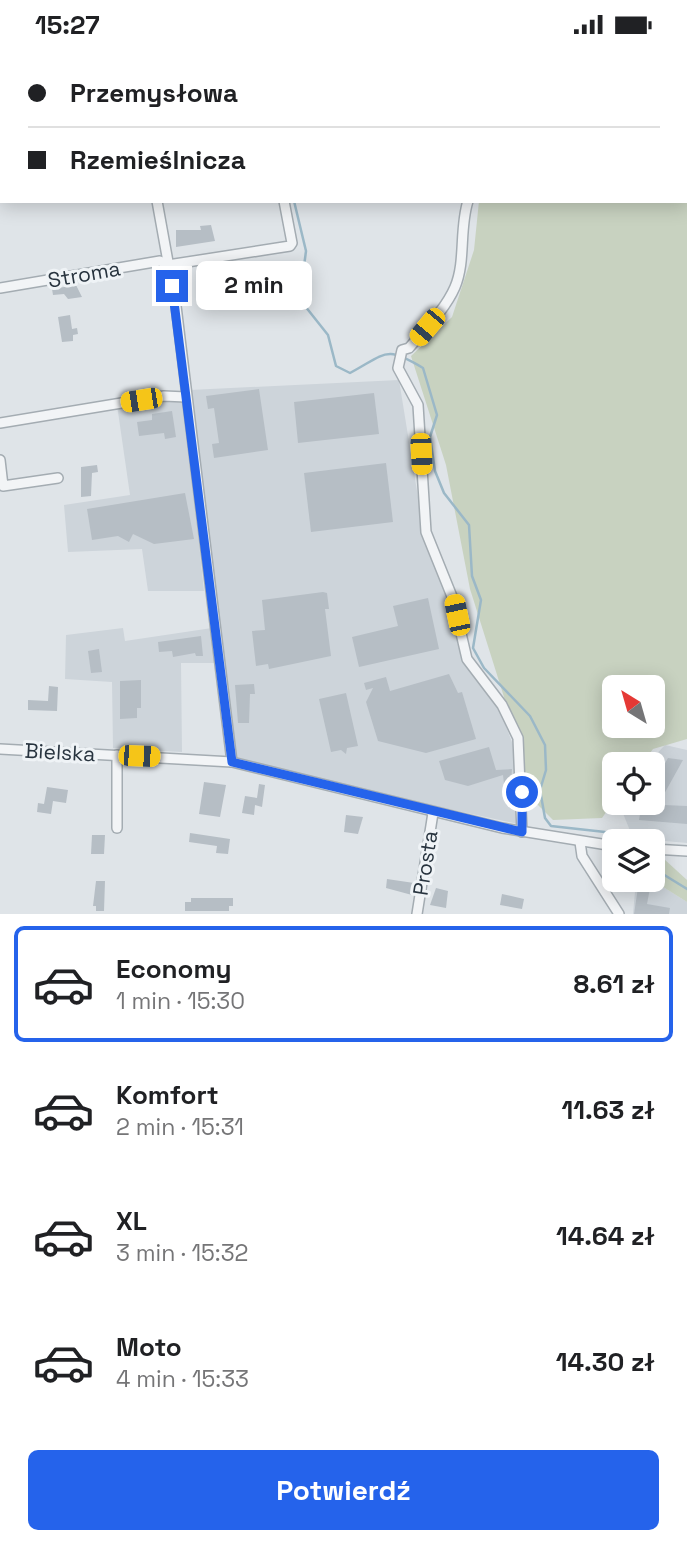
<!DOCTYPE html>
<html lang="pl">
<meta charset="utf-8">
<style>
body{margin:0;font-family:"Space Grotesk",sans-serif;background:#f6f6f6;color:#202124;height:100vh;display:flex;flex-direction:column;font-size:26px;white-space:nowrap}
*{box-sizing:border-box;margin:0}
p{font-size:23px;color:#757577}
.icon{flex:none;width:38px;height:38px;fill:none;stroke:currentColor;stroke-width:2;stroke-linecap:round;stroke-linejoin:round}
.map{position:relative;height:865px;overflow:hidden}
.details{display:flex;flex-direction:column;background:#fff;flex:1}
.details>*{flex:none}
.banner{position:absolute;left:0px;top:0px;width:688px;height:154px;box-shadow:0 4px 18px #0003;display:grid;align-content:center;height:154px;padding:0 28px;background:#fff}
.needle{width:46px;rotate:323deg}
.buttons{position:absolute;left:602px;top:626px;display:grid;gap:14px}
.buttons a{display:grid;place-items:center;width:63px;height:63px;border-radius:10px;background:#fff;box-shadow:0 4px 18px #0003;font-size:35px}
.end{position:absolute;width:32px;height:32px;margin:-16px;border:9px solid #2563eb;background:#fff;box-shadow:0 0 0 4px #fff}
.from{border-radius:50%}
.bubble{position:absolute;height:49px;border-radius:10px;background:#fff;box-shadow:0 4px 18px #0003;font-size:23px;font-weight:800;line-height:49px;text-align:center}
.car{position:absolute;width:21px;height:42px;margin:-21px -10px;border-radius:9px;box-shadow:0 0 5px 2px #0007;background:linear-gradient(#f5c518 24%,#345 0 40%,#f5c518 0 76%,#345 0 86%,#f5c518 0)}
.banner b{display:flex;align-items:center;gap:24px;height:66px;font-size:26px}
.banner b+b{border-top:2px solid #e0e0e0}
.banner i{width:18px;height:18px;background:#202124}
ul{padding:12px 0 0;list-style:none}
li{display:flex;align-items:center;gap:21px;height:116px;margin:0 14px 10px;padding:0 14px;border:4px solid transparent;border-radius:10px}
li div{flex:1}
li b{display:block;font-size:26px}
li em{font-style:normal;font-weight:800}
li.on{border-color:#2563eb}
li>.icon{width:63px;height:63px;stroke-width:1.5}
.action{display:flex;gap:14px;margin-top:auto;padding:14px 28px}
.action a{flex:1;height:80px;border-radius:10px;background:#2563eb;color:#fff;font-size:28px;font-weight:800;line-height:80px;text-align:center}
.status{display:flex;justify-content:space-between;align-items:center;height:49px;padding:0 35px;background:#fff;direction:ltr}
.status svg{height:19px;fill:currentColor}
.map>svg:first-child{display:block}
.built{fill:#cdd4da}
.green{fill:#c8d2c0;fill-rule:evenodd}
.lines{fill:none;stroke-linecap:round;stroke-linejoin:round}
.stream{stroke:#9bb8c7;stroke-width:2.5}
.building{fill:#b6bec5}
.minor-casing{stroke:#a4acb2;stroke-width:12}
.minor{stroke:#f2f4f6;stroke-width:9}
.route{stroke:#2563eb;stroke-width:9}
.labels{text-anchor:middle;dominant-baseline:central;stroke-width:6;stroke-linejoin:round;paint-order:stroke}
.street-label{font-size:21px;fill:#28343f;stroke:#eff3f6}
</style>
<div class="status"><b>15:27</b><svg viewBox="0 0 49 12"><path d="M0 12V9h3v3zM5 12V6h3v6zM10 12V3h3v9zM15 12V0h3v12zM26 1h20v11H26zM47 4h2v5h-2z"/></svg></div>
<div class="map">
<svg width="687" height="865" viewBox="0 0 687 865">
<rect width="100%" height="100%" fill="#dfe4e8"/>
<g class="built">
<path d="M399 331 424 485 450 553 463 612 499 659 515 701 518 775 365 742 235 708 190 341Z"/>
<path d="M164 349 184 351 204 542H148L142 500 68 503 64 456 130 446 117 356Z"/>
<path d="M123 579 125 592 212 579 215 614H181L182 703 113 699 112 633 65 630 66 586Z"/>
<path d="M665 696 687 701V794L633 789 622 762 625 754H653V716H646Z"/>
<path d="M636 831H652L687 853V865H633Z"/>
</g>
<g class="green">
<path d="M428 0H687V690L653 700 641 716H614V752L602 769 553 771 531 749 504 648 470 540 446 416 411 307 452 268 474 201 479 152H686V2ZM614 639H653V677H614Z"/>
<path d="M653 808 664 810 687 831V853L652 831Z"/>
</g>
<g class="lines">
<g class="stream">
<path d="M261 0V2"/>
<path d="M294 152 306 202 301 240 305 257 328 286 336 317 350 324C387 304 385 296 423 319L437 366 430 388 435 422 444 444 469 476 472 527 481 551 473 599 484 619 530 667 545 696 546 721 540 741 545 769 551 777 605 783 620 791"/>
<path d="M653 819 687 840"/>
</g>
</g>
<g class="building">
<path d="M211 176 215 192 176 198V181H201L200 177Z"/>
<path d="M76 236 82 248 68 250 64 245 53 246 52 240Z"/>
<path d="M70 266 72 280 77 279 78 285 73 286V292L62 293 58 268Z"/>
<path d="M259 340 268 401 214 409 212 395 219 394 214 359 208 360 206 347Z"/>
<path d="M374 344 379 385 298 394 294 353Z"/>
<path d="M172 362 176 388 165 390 164 384 139 387 137 373 152 371V365Z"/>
<path d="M386 414 393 473 311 483 304 424Z"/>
<path d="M97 416 98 423 92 424 91 447 81 448V418Z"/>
<path d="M185 444 194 490 154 495 133 485 129 493 118 487 92 491 87 460Z"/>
<path d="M323 543 327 544 329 560H325L331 607 269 620 268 615 256 617 252 582 265 581 262 551Z"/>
<path d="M428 549 439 600 359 618 352 588 398 577 393 557Z"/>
<path d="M201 587 203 607H196L195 604 173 608 172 602 159 603 158 593Z"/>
<path d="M99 600 102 623 91 624 88 602Z"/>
<path d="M449 625 458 644 462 643 476 690 426 704 378 692 366 653 373 639 366 641 364 634 386 628 390 642Z"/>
<path d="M141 631V659H137V669L120 670V632Z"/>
<path d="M254 635 255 645H250L249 674H238L235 636Z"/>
<path d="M49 637 58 638 57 662 28 661V651L48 652Z"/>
<path d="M346 644 358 697 347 699 346 705 341 701 331 703 319 650Z"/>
<path d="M489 698 496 721 512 720 511 734 504 735 503 726 468 737 445 731 439 712Z"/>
<path d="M668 709 683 711 663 747 664 756 687 757V775L639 771 642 754H653V735Z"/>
<path d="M204 733 226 736 220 768 199 765Z"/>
<path d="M259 735 265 736 262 758 255 756 254 766 242 764 245 747 257 749Z"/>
<path d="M47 738 68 741 66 754 53 752 51 765 37 763 38 754 44 755Z"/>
<path d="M346 766 363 768 358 785 344 783Z"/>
<path d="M190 784 230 790 228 805 216 804 217 797 189 793Z"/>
<path d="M92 786H105L104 805H91Z"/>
<path d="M387 830 414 834 412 846 386 839Z"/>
<path d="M96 832H105L104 862H96V857H93Z"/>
<path d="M639 832 650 839 647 855 670 859 669 865H634Z"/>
<path d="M436 839 448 842 446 859 430 856Z"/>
<path d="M502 845 524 850 522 860 500 856Z"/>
<path d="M191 849H233V857H229V862H185V853H191Z"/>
</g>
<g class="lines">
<defs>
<g id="minor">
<path d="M25 0V2"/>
<path d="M424 0 425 2"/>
<path d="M157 152 176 257 232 713"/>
<path d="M468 152C459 180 466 212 455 238 445 261 425 280 409 299L402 301 398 319 418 356 426 483 453 550 467 610 502 656 518 689 522 783"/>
<path d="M0 239 160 212 168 216 290 197 292 194 284 152"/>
<path d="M0 374 164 347 186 348"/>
<path d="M0 411 3 437 58 429"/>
<path d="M0 700 232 713 502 779 614 797"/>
<path d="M117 779V706"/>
<path d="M580 793 582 807 619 865"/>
<path d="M653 800 687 802"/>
<path d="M417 865 433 764"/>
</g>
</defs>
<use href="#minor" class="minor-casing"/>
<use href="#minor" class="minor"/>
</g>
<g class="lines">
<path class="route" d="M172 237 232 713 522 783V743"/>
</g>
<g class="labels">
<g class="street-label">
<text transform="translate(84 225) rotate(-10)">Stroma</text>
<text transform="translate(60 703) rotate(3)">Bielska</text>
<text transform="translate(425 814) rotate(-81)">Prosta</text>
</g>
</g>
</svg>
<div class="buttons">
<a><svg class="needle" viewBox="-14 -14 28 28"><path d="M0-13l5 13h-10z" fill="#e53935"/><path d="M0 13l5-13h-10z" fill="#757577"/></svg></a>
<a><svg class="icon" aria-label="locate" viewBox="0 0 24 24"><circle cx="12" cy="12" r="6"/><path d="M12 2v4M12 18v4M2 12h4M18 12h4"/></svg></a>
<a><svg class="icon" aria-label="layers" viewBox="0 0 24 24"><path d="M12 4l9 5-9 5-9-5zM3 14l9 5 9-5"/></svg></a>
</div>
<i class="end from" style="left:522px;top:743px"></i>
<i class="end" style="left:172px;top:237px"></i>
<div class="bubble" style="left:196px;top:212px;width:116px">2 min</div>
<i class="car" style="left:427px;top:278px;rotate:220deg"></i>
<i class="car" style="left:141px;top:351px;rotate:261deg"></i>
<i class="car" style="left:421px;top:405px;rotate:177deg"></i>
<i class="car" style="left:457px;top:566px;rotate:348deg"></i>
<i class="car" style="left:139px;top:707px;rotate:92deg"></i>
<div class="banner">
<b><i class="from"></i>Przemysłowa</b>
<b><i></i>Rzemieślnicza</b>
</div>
</div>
<section class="details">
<ul>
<li class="on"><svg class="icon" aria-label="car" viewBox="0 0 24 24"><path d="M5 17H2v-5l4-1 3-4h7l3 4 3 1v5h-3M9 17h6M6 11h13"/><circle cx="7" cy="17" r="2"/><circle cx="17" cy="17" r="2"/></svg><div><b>Economy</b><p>1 min · 15:30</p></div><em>8.61 zł</em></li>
<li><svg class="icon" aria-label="car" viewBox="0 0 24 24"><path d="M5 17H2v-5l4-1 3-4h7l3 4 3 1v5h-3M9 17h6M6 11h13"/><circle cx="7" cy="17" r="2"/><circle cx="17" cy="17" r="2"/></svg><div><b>Komfort</b><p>2 min · 15:31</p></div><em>11.63 zł</em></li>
<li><svg class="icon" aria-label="car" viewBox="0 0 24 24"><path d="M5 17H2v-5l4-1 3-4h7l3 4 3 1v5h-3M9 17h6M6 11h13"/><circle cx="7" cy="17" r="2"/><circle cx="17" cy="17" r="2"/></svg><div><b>XL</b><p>3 min · 15:32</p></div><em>14.64 zł</em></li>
<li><svg class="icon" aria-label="car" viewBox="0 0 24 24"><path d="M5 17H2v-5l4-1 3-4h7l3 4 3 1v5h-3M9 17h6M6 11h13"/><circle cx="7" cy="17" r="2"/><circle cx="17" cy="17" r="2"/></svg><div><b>Moto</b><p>4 min · 15:33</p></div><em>14.30 zł</em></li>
</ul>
<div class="action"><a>Potwierdź</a></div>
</section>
